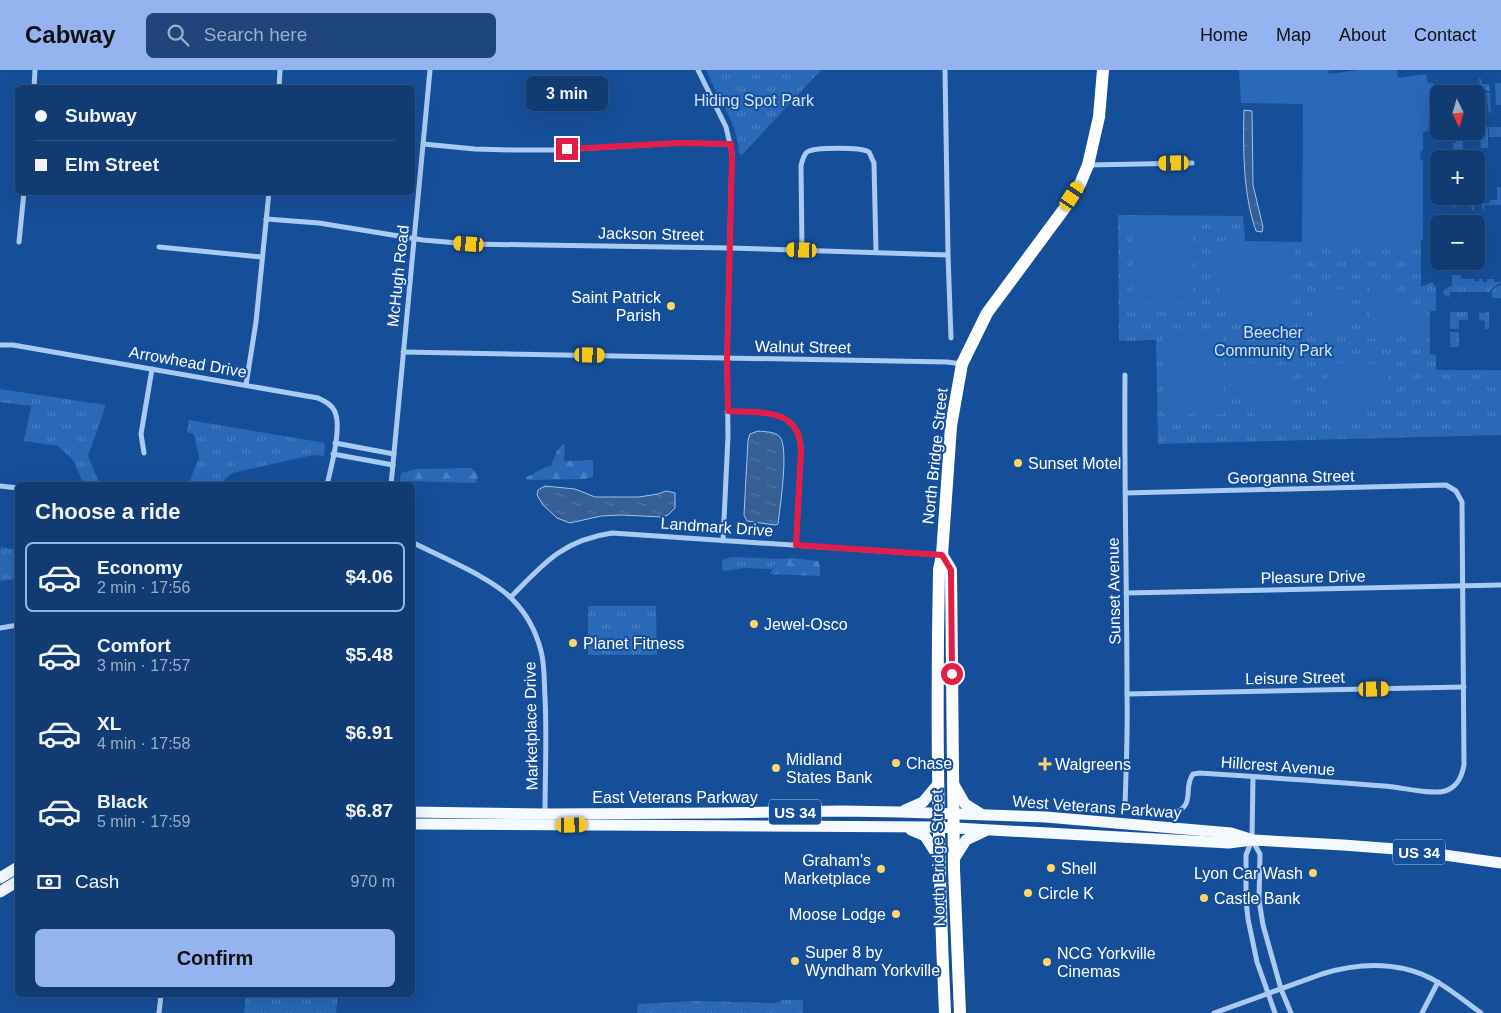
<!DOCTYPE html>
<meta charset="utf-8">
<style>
body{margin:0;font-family:Arial,sans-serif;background:#1e467b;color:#f1f3f6;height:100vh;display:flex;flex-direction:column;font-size:19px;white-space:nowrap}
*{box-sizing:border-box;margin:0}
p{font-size:16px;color:#9cadc4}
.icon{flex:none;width:28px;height:28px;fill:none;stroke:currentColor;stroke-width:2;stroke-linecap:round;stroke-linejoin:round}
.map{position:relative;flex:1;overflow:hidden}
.details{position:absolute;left:15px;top:412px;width:400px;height:515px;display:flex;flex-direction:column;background:#103b73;border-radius:8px;box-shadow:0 5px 20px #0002,0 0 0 1px #305585}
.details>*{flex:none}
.banner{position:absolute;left:15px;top:15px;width:400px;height:110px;border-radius:8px;box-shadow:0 5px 20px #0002,0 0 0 1px #305585;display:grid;align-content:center;height:110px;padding:0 20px;background:#103b73}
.needle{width:32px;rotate:175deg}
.controls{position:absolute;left:1430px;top:15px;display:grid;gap:10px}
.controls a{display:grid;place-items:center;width:55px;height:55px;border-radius:8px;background:#103b73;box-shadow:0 5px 20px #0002,0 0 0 1px #305585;font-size:25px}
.end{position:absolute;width:22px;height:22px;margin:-11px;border:6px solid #e11d48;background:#fff;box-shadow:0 0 0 2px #fff}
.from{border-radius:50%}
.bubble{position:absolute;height:35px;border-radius:8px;background:#103b73;box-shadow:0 5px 20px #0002,0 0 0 1px #305585;font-size:16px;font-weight:700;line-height:35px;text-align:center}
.car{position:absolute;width:15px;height:30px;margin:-15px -8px;border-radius:6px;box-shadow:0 0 4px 1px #0007;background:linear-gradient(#f5c518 24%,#345 0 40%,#f5c518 0 76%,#345 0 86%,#f5c518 0)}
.banner b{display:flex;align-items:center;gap:18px;height:48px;font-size:19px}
.banner b+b{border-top:1px solid #305585}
.banner i{width:12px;height:12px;background:#f1f3f6}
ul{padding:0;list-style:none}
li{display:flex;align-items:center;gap:15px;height:70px;margin:0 10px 8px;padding:0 10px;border:2px solid transparent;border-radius:8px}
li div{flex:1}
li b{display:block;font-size:19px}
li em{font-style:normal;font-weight:700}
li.current{border-color:#95b2f1}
li>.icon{width:45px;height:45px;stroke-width:1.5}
h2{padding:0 20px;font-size:22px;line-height:60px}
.pay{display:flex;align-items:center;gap:12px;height:55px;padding:0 20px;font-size:19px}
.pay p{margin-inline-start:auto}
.cta{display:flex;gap:10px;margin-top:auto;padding:10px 20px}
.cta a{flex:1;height:58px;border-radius:8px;background:#95b2f1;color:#111;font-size:20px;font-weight:700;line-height:58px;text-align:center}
header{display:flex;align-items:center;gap:30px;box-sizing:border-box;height:70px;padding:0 25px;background:#95b2f1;color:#111}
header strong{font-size:24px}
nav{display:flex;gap:28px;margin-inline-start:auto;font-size:18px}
.search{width:350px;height:45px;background:#1e467b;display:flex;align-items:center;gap:12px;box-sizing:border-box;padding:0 18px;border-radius:8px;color:#9cadc4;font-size:19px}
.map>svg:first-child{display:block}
.grass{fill:url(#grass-tufts)}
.forest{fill:url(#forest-firs)}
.pitch{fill:#2969b7}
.water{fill:url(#water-ripples);stroke:#9bc5f5}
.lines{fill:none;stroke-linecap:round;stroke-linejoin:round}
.street{stroke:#a9caf2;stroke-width:5}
.primary{stroke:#f4f8ff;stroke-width:11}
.highway{stroke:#fff;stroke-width:12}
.route{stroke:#e11d48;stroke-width:6}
.poi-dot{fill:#ffd46a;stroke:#154f99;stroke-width:2}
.labels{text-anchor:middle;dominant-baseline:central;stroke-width:4;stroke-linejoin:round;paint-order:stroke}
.shield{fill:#154f99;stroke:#b9cae0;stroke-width:1}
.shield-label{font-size:15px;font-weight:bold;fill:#fff}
.park-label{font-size:16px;fill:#d1e5fd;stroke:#154f99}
.street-label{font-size:16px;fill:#fff;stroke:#154f99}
.poi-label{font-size:16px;fill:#fff;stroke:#154f99;text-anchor:start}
</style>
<header>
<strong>Cabway</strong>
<div class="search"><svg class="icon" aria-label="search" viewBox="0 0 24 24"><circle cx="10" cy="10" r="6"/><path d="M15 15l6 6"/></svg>Search here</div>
<nav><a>Home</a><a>Map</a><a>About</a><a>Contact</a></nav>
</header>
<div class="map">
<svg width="1501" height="943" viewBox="0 0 1501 943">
<defs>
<pattern id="grass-tufts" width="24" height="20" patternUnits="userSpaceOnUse" patternTransform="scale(1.25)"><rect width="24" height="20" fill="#2969b7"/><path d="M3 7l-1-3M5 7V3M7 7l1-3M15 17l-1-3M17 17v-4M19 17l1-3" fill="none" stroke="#4980c2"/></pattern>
<pattern id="forest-firs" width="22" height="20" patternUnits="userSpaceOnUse" patternTransform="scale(1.25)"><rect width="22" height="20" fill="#2969b7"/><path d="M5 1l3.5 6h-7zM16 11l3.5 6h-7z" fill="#4980c2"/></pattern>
<pattern id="water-ripples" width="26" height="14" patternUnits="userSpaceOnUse" patternTransform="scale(1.25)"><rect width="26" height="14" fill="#365f95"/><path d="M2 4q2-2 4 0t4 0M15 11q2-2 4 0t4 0" fill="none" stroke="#5477a5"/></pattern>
</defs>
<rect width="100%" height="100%" fill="#154f99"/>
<g class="grass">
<path d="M706 0H821L742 85 739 83C738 52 717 28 706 0Z"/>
<path d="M1479 8 1481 9 1482 14H1489L1490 21 1483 20V24L1490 22 1491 44 1488 40 1487 25 1481 27Z"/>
<path d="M1420 56H1428V61L1423 62V80L1420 82Z"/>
<path d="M1488 57V78H1481L1480 64 1475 63 1476 58Z"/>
<rect x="1489" y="57" width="12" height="10"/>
<path d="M1458 61H1468V63L1463 65V89H1453V73H1456V67L1458 66Z"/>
<path d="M1420 89 1423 91V170H1421V217L1432 212 1436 218V241H1430V284L1436 285V300H1501V365L1158 374 1156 270 1119 271 1118 145 1243 146 1245 171 1302 172 1317 177 1385 172Z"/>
<path d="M1501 113V135H1485L1484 140 1483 141 1482 134 1490 133V130H1497V117H1501Z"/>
<path d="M1453 126H1469V131L1474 132V141L1472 140 1471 136H1455L1453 141Z"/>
<path d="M1452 205H1461V209H1475V211H1479V209H1483V212H1487V209H1494V212H1501V213L1492 218 1490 222H1450V227L1444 225 1443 221 1449 217 1452 216Z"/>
<path d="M1501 215V228H1492C1490 220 1495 217 1501 215Z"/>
<path d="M1450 242H1468V250H1459V259H1450Z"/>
<path d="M1489 242V259H1485V251L1479 250V243Z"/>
<rect x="1450" y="262" width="9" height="15"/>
<path d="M0 319 106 335 88 386 100 415H84L73 390 58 376 24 371 31 336 0 332Z"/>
<path d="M189 350 325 373 324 386 313 385 232 403 219 415H188L199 388 194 364 187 362Z"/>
<path d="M2 477 17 480V509L0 511V480Z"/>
<path d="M732 487 779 489 772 499 744 498 724 501 722 498V490Z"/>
<path d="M588 536H656L657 585H588Z"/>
<path d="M246 925H338L336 943H244Z"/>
<path d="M782 930H803V943H637L638 934 695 931 776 933Z"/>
</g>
<g class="forest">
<path d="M563 374 565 375 564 390 566 391 593 390V407L585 409 527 410 526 407C535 404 541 397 551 396L557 381Z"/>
<path d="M470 398 476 402 478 406 476 413 407 411 405 412V415H399L401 403 417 399Z"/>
<path d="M792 488 818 491 820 496V504L819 506 770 504 779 489Z"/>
</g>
<g class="pitch">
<path d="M1239 0H1329L1328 4 1359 0H1397L1398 8 1426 4 1428 13H1433L1437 53 1436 56 1420 57 1421 170 1317 177 1302 172 1303 34 1241 33Z"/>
<path d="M1495 13H1501V35H1496Z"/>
<rect x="1133" y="149" width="59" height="84"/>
<path d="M1291 177 1294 178 1295 181 1293 186 1292 255C1242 268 1206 229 1217 180L1287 179Z"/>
<path d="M1369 211C1399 214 1424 233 1425 264L1376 266 1373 269 1369 268 1367 264 1370 260Z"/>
<path d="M1353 218 1351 260 1354 263 1353 268 1349 269 1346 266 1309 264C1311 234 1321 219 1353 218Z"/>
<path d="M1163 260H1222L1223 344H1164Z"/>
<path d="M1330 290 1335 293 1391 294C1387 332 1366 354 1327 356L1328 300 1325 296 1327 292Z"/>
<path d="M1289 291 1294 292 1296 294V298L1293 301 1292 356C1254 355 1232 329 1231 292L1286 295Z"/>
</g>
<g class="water">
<path d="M1244 40 1252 41 1253 115 1263 157 1262 162 1256 161C1243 124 1243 79 1244 40Z"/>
<path d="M758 361C764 362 775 361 780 367 789 379 780 437 778 454L775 455 747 451 744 445 748 370 750 364Z"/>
<path d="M545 416 575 419 595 427H639L658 424 666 421 675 423V438L668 445 662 447 621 445 601 446 570 453 557 448 543 435 537 425 538 420Z"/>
</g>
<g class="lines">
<g class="street">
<path d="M698 0 726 57 732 83 727 288 728 366 723 471"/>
<path d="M945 0 948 185 951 268"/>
<path d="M34 18 35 0"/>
<path d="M279 18 280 0"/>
<path d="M423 74 475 79 514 80H557L679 73 731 74"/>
<path d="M1088 95 1192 93"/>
<path d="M266 149 319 153 423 170 469 174 730 178 948 185"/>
<path d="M19 172 24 122"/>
<path d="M159 177 262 187"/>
<path d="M802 180 801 96C802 91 803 86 807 82 815 77 861 77 869 82L874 93 876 182"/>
<path d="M0 275H13L318 328C324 331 330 333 334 340 343 355 331 398 327 415"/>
<path d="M403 282 947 292 962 294"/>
<path d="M1125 305C1124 411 1127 518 1127 624 1128 661 1126 699 1125 737L1177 742C1195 733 1183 718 1193 704L1200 703C1261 707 1323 711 1384 716 1400 717 1431 725 1445 721 1458 717 1462 706 1464 695L1462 432 1456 421 1446 415 1125 423"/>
<path d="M246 315 256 252 269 122"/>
<path d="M727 341C760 343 800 337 801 381L796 475"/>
<path d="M335 373 394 384"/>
<path d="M144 383 141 364 152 299"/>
<path d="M333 384 393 395"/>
<path d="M391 415 430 0"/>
<path d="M0 416 18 418"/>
<path d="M412 472C440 487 491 507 512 529 526 543 536 561 541 581 545 596 544 612 545 627 547 666 545 706 545 745"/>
<path d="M1126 523 1501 515"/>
<path d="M511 527C543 494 563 470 612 463L942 485"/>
<path d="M0 558 18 555"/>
<path d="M1127 624 1464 617"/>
<path d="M1253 707 1252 770 1246 785V830L1248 849 1257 892 1275 943"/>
<path d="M1252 770 1260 784 1259 830 1263 855 1281 919 1291 943"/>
<path d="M159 943 161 925"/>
<path d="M1214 943 1322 904C1361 892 1404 891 1439 913 1454 922 1467 933 1481 943"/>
<path d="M1422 943 1438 912"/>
</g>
<g class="primary">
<path d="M953 713 965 734 981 744"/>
<path d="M905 740 923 732 938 714"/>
<path d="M412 742 545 744 718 743 842 741 900 742 1046 747 1231 763 1250 769"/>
<path d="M412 754 938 757 1229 773 1252 770 1343 775 1409 780 1501 793"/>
<path d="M911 760 925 766 939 788"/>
<path d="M954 789 966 770 985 761"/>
<path d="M0 808 18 797"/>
<path d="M0 822 18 811"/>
</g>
<g class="highway">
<path d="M942 485 951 500 954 799 960 943"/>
<path d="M945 943C938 795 936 647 939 500L942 485 951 356 962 294 987 243 1064 139 1080 114 1088 95 1099 47 1103 0"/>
</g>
</g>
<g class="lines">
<path class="route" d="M567 79 679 73 731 74 732 90 727 288 728 341C760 343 800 337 801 381L796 475 942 485 951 500 952 604"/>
</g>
<g class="poi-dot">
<circle cx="671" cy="236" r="5"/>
<circle cx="1018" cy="393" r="5"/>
<circle cx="754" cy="554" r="5"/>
<circle cx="573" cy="573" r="5"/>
<circle cx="896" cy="693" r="5"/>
<path d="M1042.5 686.5h5v5h5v5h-5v5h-5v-5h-5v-5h5z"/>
<circle cx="776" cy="698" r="5"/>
<circle cx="1051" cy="798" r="5"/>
<circle cx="881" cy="799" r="5"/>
<circle cx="1313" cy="803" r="5"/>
<circle cx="1028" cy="823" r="5"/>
<circle cx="1204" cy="828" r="5"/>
<circle cx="896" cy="844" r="5"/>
<circle cx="795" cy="891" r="5"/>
<circle cx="1047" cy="892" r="5"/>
</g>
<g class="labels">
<g class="shield">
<rect x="769" y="729.5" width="52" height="25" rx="4"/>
<rect x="1393" y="769.5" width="52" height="25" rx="4"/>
</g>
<g class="shield-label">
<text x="795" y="742">US 34</text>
<text x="1419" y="782">US 34</text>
</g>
<g class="park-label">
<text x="754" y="30">Hiding Spot Park</text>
<text x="1273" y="262">Beecher<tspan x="1273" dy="18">Community Park</tspan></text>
</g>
<g class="street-label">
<text transform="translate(651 164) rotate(1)">Jackson Street</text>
<text transform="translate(398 206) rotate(-84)">McHugh Road</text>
<text transform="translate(803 277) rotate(1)">Walnut Street</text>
<text transform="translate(188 292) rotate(10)">Arrowhead Drive</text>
<text transform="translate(935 386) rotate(-84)">North Bridge Street</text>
<text transform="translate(1291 407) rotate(-1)">Georganna Street</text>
<text transform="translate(717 457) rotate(4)">Landmark Drive</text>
<text transform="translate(1313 507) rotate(-1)">Pleasure Drive</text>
<text transform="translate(1114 521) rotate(-91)">Sunset Avenue</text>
<text transform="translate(1295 608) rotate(-1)">Leisure Street</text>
<text transform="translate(531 656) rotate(-91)">Marketplace Drive</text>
<text transform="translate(1278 696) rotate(4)">Hillcrest Avenue</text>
<text x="675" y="727">East Veterans Parkway</text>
<text transform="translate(1097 737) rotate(4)">West Veterans Parkway</text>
<text transform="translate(938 788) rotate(-91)">North Bridge Street</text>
</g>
<g class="poi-label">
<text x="661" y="227" text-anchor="end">Saint Patrick<tspan x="661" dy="18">Parish</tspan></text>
<text x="1028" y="393">Sunset Motel</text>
<text x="764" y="554">Jewel-Osco</text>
<text x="583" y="573">Planet Fitness</text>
<text x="786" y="689">Midland<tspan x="786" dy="18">States Bank</tspan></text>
<text x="906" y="693">Chase</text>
<text x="1055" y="694">Walgreens</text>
<text x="871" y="790" text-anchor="end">Graham's<tspan x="871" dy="18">Marketplace</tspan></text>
<text x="1061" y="798">Shell</text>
<text x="1303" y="803" text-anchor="end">Lyon Car Wash</text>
<text x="1038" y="823">Circle K</text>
<text x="1214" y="828">Castle Bank</text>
<text x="886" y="844" text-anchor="end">Moose Lodge</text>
<text x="805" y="882">Super 8 by<tspan x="805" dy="18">Wyndham Yorkville</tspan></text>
<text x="1057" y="883">NCG Yorkville<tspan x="1057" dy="18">Cinemas</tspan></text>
</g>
</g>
</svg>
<div class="controls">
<a><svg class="needle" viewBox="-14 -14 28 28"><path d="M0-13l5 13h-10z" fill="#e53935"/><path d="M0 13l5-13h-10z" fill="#9cadc4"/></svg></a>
<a>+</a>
<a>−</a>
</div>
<i class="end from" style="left:952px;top:604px"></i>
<i class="end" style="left:567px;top:79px"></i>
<div class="bubble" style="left:526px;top:6px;width:82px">3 min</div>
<i class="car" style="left:1174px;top:93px;rotate:269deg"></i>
<i class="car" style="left:1072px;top:126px;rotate:33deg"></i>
<i class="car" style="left:469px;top:174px;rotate:274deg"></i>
<i class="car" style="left:802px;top:180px;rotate:272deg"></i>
<i class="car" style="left:590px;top:285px;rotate:91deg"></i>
<i class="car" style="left:1374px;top:619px;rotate:89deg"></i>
<i class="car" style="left:572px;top:755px;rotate:89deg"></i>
<div class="banner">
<b><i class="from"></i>Subway</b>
<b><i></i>Elm Street</b>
</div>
<section class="details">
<h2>Choose a ride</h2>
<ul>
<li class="current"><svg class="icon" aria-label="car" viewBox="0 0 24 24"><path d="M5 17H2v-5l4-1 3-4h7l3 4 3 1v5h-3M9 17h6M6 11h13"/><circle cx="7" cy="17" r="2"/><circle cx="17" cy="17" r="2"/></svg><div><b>Economy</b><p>2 min · 17:56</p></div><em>$4.06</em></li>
<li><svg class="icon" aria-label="car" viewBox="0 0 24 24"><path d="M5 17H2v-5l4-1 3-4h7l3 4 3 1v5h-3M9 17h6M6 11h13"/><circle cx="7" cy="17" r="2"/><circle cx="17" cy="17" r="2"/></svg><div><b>Comfort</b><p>3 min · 17:57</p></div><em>$5.48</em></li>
<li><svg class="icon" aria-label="car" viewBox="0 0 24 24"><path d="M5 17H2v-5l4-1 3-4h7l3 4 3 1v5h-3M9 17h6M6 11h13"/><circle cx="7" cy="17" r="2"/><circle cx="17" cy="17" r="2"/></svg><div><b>XL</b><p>4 min · 17:58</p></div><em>$6.91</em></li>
<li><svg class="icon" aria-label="car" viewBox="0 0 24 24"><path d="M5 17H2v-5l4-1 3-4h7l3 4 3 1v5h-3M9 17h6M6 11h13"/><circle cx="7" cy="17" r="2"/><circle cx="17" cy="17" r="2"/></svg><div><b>Black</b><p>5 min · 17:59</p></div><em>$6.87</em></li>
</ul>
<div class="pay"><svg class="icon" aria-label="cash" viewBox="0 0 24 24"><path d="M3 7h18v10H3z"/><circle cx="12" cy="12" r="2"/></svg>Cash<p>970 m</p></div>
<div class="cta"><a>Confirm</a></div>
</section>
</div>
